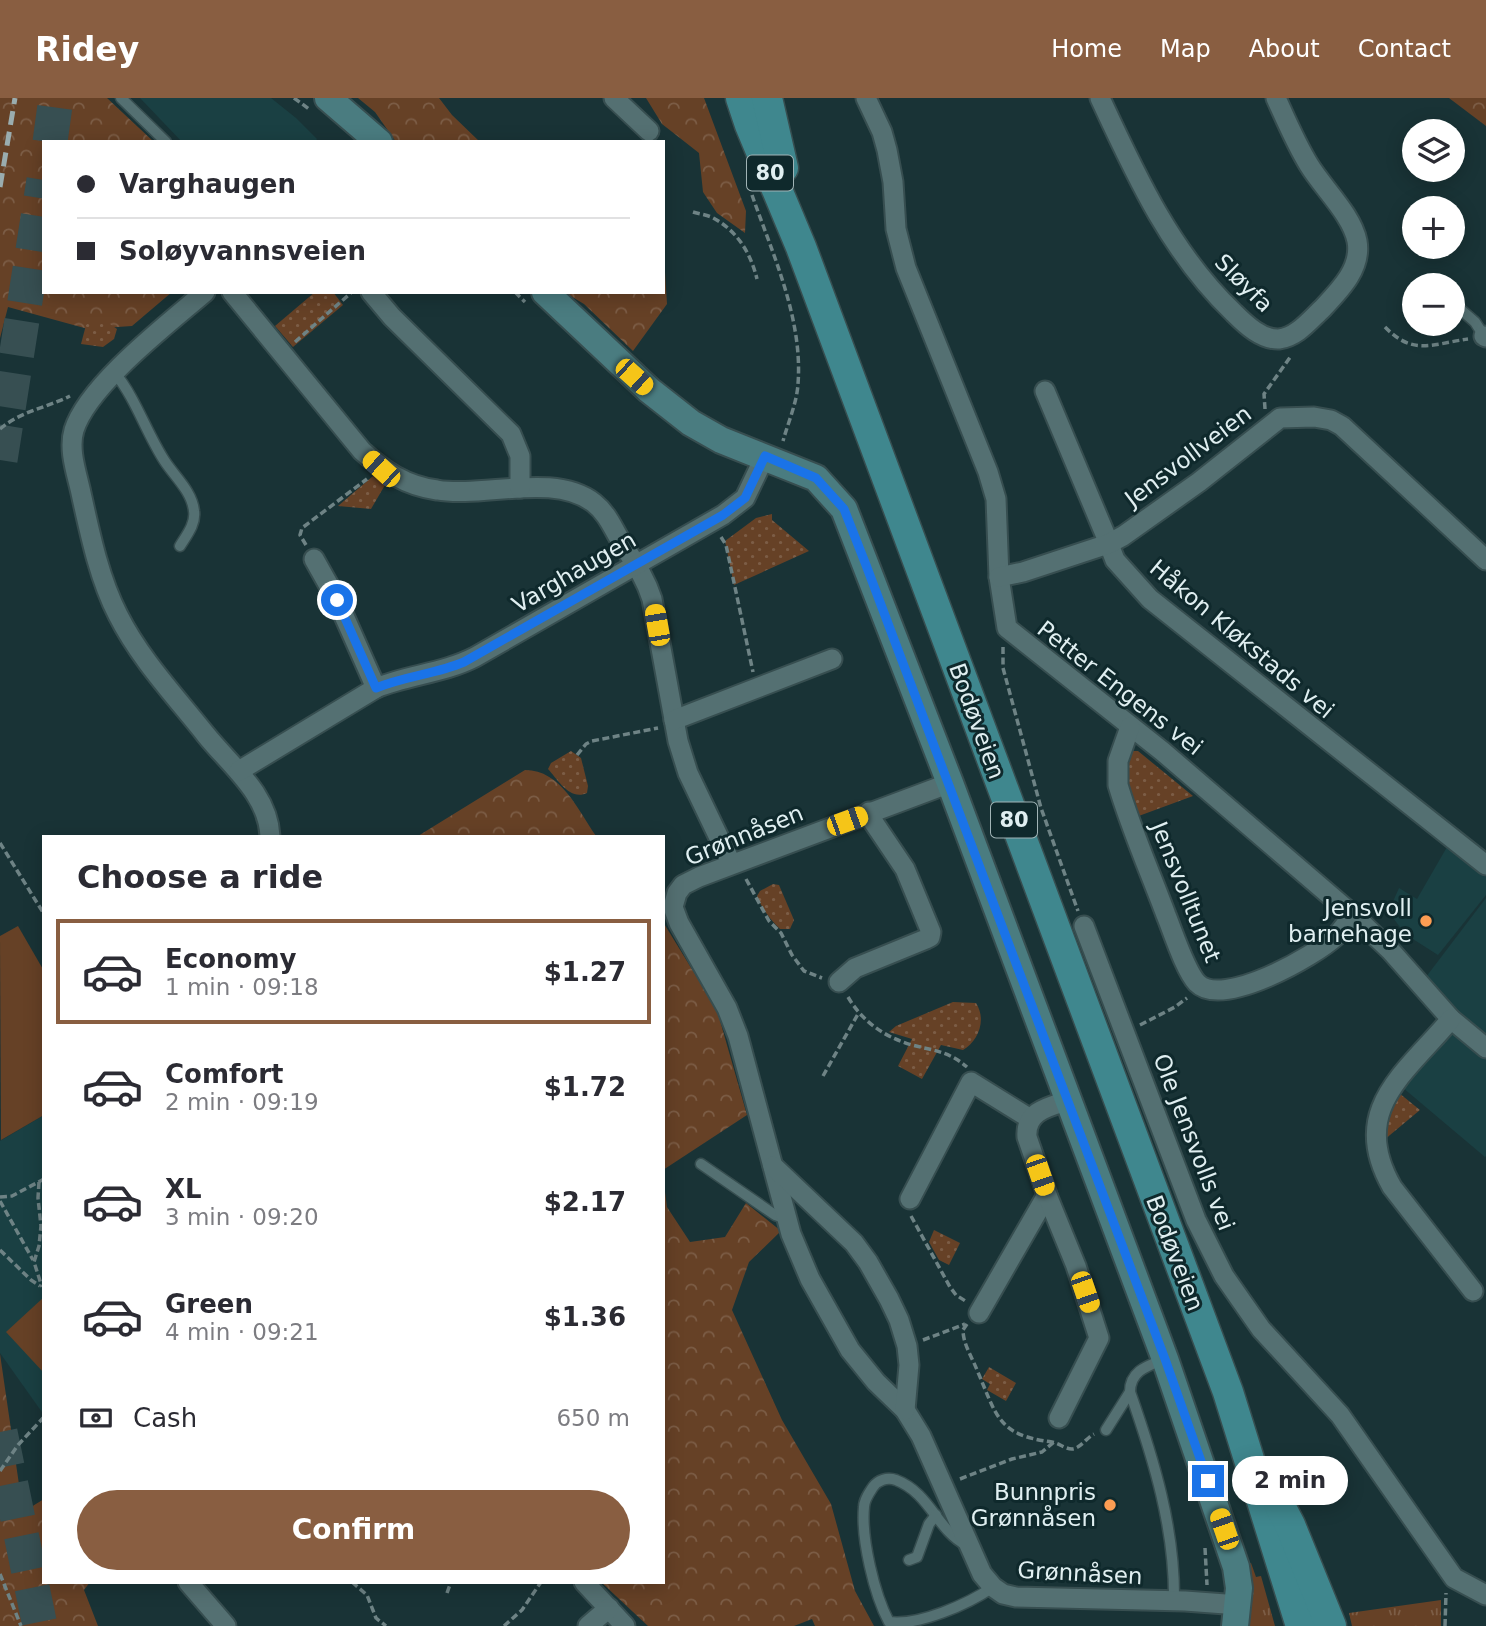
<!DOCTYPE html>
<meta charset="utf-8">
<style>
body{margin:0;font-family:"DejaVu Sans",sans-serif;background:#f7f7f7;color:#2b2b33;height:100vh;display:flex;flex-direction:column;font-size:26px;white-space:nowrap}
*{box-sizing:border-box;margin:0}
p{font-size:23px;color:#7c7c81}
.icon{flex:none;width:38px;height:38px;fill:none;stroke:currentColor;stroke-width:2;stroke-linecap:round;stroke-linejoin:round}
.map{position:relative;flex:1;overflow:hidden}
.drawer{position:absolute;left:42px;top:737px;width:623px;height:749px;display:flex;flex-direction:column;background:#fff;border-radius:0px;box-shadow:0 4px 18px #0003}
.drawer>*{flex:none}
.banner{position:absolute;left:42px;top:42px;width:623px;height:154px;border-radius:0px;box-shadow:0 4px 18px #0003;display:grid;align-content:center;height:154px;padding:0 35px;background:#fff}
.buttons{position:absolute;left:1402px;top:21px;display:grid;gap:14px}
.buttons a{display:grid;place-items:center;width:63px;height:63px;border-radius:50%;background:#fff;box-shadow:0 4px 18px #0003;font-size:35px}
.end{position:absolute;width:32px;height:32px;margin:-16px;border:9px solid #1a73e8;background:#fff;box-shadow:0 0 0 4px #fff}
.from{border-radius:50%}
.bubble{position:absolute;height:49px;border-radius:24px;background:#fff;box-shadow:0 4px 18px #0003;font-size:23px;font-weight:700;line-height:49px;text-align:center}
.car{position:absolute;width:21px;height:42px;margin:-21px -10px;border-radius:9px;box-shadow:0 0 5px 2px #0007;background:linear-gradient(#f5c518 24%,#345 0 40%,#f5c518 0 76%,#345 0 86%,#f5c518 0)}
.banner b{display:flex;align-items:center;gap:24px;height:66px;font-size:26px}
.banner b+b{border-top:2px solid #e1e1e2}
.banner i{width:18px;height:18px;background:#2b2b33}
ul{padding:0;list-style:none}
li{display:flex;align-items:center;gap:21px;height:105px;margin:0 14px 10px;padding:0 21px;border:4px solid transparent;border-radius:0px}
li div{flex:1}
li b{display:block;font-size:26px}
li em{font-style:normal;font-weight:700}
li.current{border-color:#895e41}
li>.icon{width:63px;height:63px;stroke-width:1.5}
h2{padding:0 35px;font-size:32px;line-height:84px}
.pay{display:flex;align-items:center;gap:18px;height:77px;padding:0 35px;font-size:26px}
.pay p{margin-inline-start:auto}
.action{display:flex;gap:14px;margin-top:auto;padding:14px 35px}
.action a{flex:1;height:80px;border-radius:42px;background:#895e41;color:#fff;font-size:28px;font-weight:700;line-height:80px;text-align:center}
header{display:flex;align-items:center;gap:42px;box-sizing:border-box;height:98px;padding:0 35px;background:#895e41;color:#fff}
header strong{font-size:33px}
nav{display:flex;gap:38px;margin-inline-start:auto;font-size:24px}
.map>svg:first-child{display:block}
.built{fill:#1a4043}
.grass{fill:url(#grass-tufts)}
.forest{fill:url(#forest-crowns)}
.park{fill:url(#park-dots)}
.garden{fill:#664126}
.lines{fill:none;stroke-linecap:round;stroke-linejoin:round}
.highway-tunnel{stroke:#374f52;stroke-width:35;stroke-dasharray:35 18;stroke-linecap:butt}
.lane-casing{stroke:#374e50;stroke-width:13}
.street-casing{stroke:#374e50;stroke-width:23}
.secondary-casing{stroke:#374e50;stroke-width:30}
.primary-casing{stroke:#374e50;stroke-width:33}
.path{stroke:#6e8385;stroke-width:3.5;stroke-dasharray:7 3.5;stroke-linecap:butt}
.lane{stroke:#547072;stroke-width:10}
.street{stroke:#547072;stroke-width:19}
.secondary{stroke:#4a7c80;stroke-width:26}
.primary{stroke:#3f878e;stroke-width:30}
.rail{stroke:#9aadaf;stroke-width:5;stroke-dasharray:14 7;stroke-linecap:butt}
.route{stroke:#1a73e8;stroke-width:9}
.poi-dot{fill:#fc9d53;stroke:#0f292c;stroke-width:2.5}
.labels{text-anchor:middle;dominant-baseline:central;stroke-width:6;stroke-linejoin:round;paint-order:stroke}
.shield{fill:#0f292c;stroke:#a1b4b6;stroke-width:2}
.shield-label{font-size:21px;font-weight:bold;fill:#e0eff1}
.street-label{font-size:23px;fill:#e0eff1;stroke:#0f292c}
.poi-label{font-size:23px;fill:#e0eff1;stroke:#0f292c;text-anchor:end}
</style>
<header>
<strong>Ridey</strong>
<nav><a>Home</a><a>Map</a><a>About</a><a>Contact</a></nav>
</header>
<div class="map">
<svg width="1486" height="1528" viewBox="0 0 1486 1528">
<defs>
<pattern id="grass-tufts" width="24" height="20" patternUnits="userSpaceOnUse" patternTransform="scale(1.75)"><rect width="24" height="20" fill="#664126"/><path d="M3 7l-1-3M5 7V3M7 7l1-3M15 17l-1-3M17 17v-4M19 17l1-3" fill="none" stroke="#7c5d46"/></pattern>
<pattern id="forest-crowns" width="20" height="18" patternUnits="userSpaceOnUse" patternTransform="scale(1.75)"><rect width="20" height="18" fill="#664126"/><path d="M2 6a3 3 0 1 1 6 0M12 15a3 3 0 1 1 6 0" fill="none" stroke="#7c5d46"/></pattern>
<pattern id="park-dots" width="8" height="8" patternUnits="userSpaceOnUse" patternTransform="scale(1.75)"><rect width="8" height="8" fill="#664126"/><path d="M2 2h.1M6 6h.1" fill="none" stroke="#7c5d46" stroke-width="1.8" stroke-linecap="round"/></pattern>
</defs>
<rect width="100%" height="100%" fill="#193336"/>
<g class="built">
<path d="M140 0H271L296 20 317 41 315 44H182Z"/>
<path d="M1447 749 1486 779V797L1438 857 1405 836 1391 817H1387L1399 790 1417 801Z"/>
<path d="M1486 800V1058L1485 1059 1402 989 1462 920 1426 879Z"/>
<path d="M44 1017V1317L0 1255V1043Z"/>
</g>
<g class="grass">
<path d="M1251 1465 1256 1479 1261 1478 1275 1528H1245L1243 1467Z"/>
<path d="M1441 1502V1528H1352L1349 1515Z"/>
</g>
<g class="forest">
<path d="M0 0H107L154 44H44V194H172L132 228 88 231 8 209 0 240Z"/>
<path d="M358 0H439L452 17 480 44H396L375 14Z"/>
<path d="M646 0H704L746 113 745 135 717 115 703 94 699 55 662 26Z"/>
<path d="M1449 0H1486V28Z"/>
<path d="M663 142 667 206 633 253 584 206 564 194H663Z"/>
<path d="M525 672C561 672 578 712 596 738H418Z"/>
<path d="M663 824 717 912 747 1017 663 1072Z"/>
<path d="M663 1079 667 1109 690 1144 725 1139 746 1105 781 1133 749 1164 732 1212 782 1322 831 1406 855 1493 874 1528H815L812 1521 794 1528H648L601 1484H663Z"/>
<path d="M0 1256 23 1414 44 1401V1484H90L84 1492 98 1528H0Z"/>
</g>
<g class="park">
<path d="M315 194H333L343 207 293 249 275 228Z"/>
<path d="M89 224 110 226 117 231 114 241 103 249 81 246 86 227Z"/>
<path d="M373 378 385 387 371 411 338 408Z"/>
<path d="M772 416V422L809 453 734 487 725 443 756 420Z"/>
<path d="M571 653 581 660 588 688 587 695C570 703 558 682 548 671L551 665Z"/>
<path d="M1132 653H1138L1193 698 1136 719C1130 700 1117 670 1132 653Z"/>
<path d="M773 786 779 787 794 822 790 831H780C770 821 762 811 757 798L760 793Z"/>
<path d="M953 904 976 905C987 922 978 943 963 952L941 947 922 981 898 968 912 941 889 934 896 928Z"/>
<path d="M1399 995 1420 1012 1384 1042 1387 1017Z"/>
<path d="M934 1132 960 1145 949 1167 939 1162 929 1144Z"/>
<path d="M989 1269 1016 1285 1006 1303 987 1292 990 1286 982 1281Z"/>
</g>
<g class="garden">
<path d="M18 828 44 873V1017L1 1042 0 838Z"/>
<path d="M44 1199V1275L6 1234Z"/>
</g>
<g class="lines">
<g class="highway-tunnel">
<path d="M50 44 56 0"/>
<path d="M0 362 44 82"/>
<path d="M0 1334 40 1528"/>
</g>
<defs>
<g id="lane">
<path d="M121 0 166 44"/>
<path d="M1452 204 1475 224 1484 238"/>
<path d="M115 275C136 301 146 334 164 362 174 378 192 393 194 413 196 426 186 438 180 448"/>
<path d="M701 1066 775 1117 787 1121"/>
<path d="M1165 1261C1147 1268 1130 1273 1130 1294 1154 1362 1175 1431 1174 1503"/>
<path d="M1106 1332 1130 1294"/>
<path d="M966 1447C937 1432 930 1395 896 1382 887 1379 878 1382 873 1389 869 1395 864 1402 864 1409 861 1440 874 1496 889 1524 919 1528 968 1506 993 1489"/>
<path d="M909 1462 917 1459 929 1426 936 1417"/>
</g>
<g id="street">
<path d="M614 0 649 33"/>
<path d="M866 0 882 34 887 52 893 84 896 131 906 170 988 374 996 401 999 479 1007 530 1162 653 1353 817 1390 852 1451 921 1486 950"/>
<path d="M1100 0C1136 78 1171 155 1234 215 1246 227 1262 242 1279 241 1297 239 1310 222 1322 211 1340 192 1362 170 1357 143 1352 117 1323 90 1309 67 1296 46 1286 22 1276 0"/>
<path d="M205 194C169 225 88 287 74 332 68 352 77 376 81 395 90 436 99 480 118 517 140 561 176 599 206 637 231 668 268 696 270 738"/>
<path d="M232 194 362 353C384 373 406 388 437 392 484 400 554 374 594 405 608 416 613 431 622 445 634 464 645 479 652 501L678 643 688 675 731 765"/>
<path d="M371 194 392 219 511 336 520 358V390"/>
<path d="M1484 238 1486 239"/>
<path d="M1045 293 1105 436 1115 462 1150 501 1486 767"/>
<path d="M314 461 337 502 376 590"/>
<path d="M999 479 1023 474 1108 446 1123 438 1199 384 1280 320 1314 319 1331 322 1342 328 1486 462"/>
<path d="M674 622 832 561"/>
<path d="M1130 629 1118 663V687C1131 731 1150 774 1166 817 1173 834 1185 872 1197 885 1222 911 1315 858 1336 838 1342 832 1347 824 1353 817"/>
<path d="M239 673 376 590C408 577 444 575 475 559L723 417 745 400 765 358"/>
<path d="M950 685 699 779 683 787 677 795 673 809 679 825 727 910 738 938 791 1136 810 1181 850 1252 876 1284 905 1312 921 1338 982 1476 993 1489 1003 1496 1016 1499 1185 1503 1239 1507"/>
<path d="M1084 828 1196 1122 1224 1178 1261 1231 1340 1317 1454 1480 1486 1497"/>
<path d="M839 884 855 870 926 841 930 839 931 834 905 771 874 725 869 714"/>
<path d="M1451 921C1405 976 1348 1012 1392 1089L1473 1193"/>
<path d="M773 1068 854 1145 868 1164 889 1201 899 1222 907 1248 909 1267 905 1312"/>
<path d="M910 1101 971 984 1029 1020"/>
<path d="M979 1215 1047 1097"/>
<path d="M1059 1320 1099 1240 1076 1168 1047 1097 1027 1039C1025 1014 1047 1009 1067 1003"/>
<path d="M188 1484 226 1528"/>
<path d="M584 1484 625 1528"/>
<path d="M588 1528 609 1510"/>
</g>
<g id="secondary">
<path d="M328 0 379 44"/>
<path d="M545 194 649 292 691 325 721 342 816 380 844 411 950 685 1165 1261 1236 1469 1239 1490 1235 1528"/>
</g>
<g id="primary">
<path d="M741 0 750 27 801 149 1228 1294 1301 1528"/>
<path d="M767 0 783 70"/>
<path d="M1279 1406 1290 1427 1331 1528"/>
</g>
</defs>
<use href="#lane" class="lane-casing"/>
<use href="#street" class="street-casing"/>
<use href="#secondary" class="secondary-casing"/>
<use href="#primary" class="primary-casing"/>
<g class="path">
<path d="M294 0 309 11"/>
<path d="M752 97C773 157 803 221 798 286 797 304 788 325 783 343"/>
<path d="M693 114C699 116 709 117 715 121 738 134 751 156 757 181"/>
<path d="M515 194 525 204"/>
<path d="M1385 229C1413 258 1432 246 1468 241"/>
<path d="M295 244 352 194"/>
<path d="M1265 311 1264 296 1291 258"/>
<path d="M0 331C21 313 46 310 70 298"/>
<path d="M721 439 726 447 753 574"/>
<path d="M306 447 300 437 302 430 367 381"/>
<path d="M1003 549V570L1041 710 1078 813"/>
<path d="M577 657 586 646 592 643 658 630"/>
<path d="M0 745 44 816"/>
<path d="M746 781 769 823 781 835 792 857 804 873 822 880"/>
<path d="M848 899C862 923 884 939 912 947 935 953 948 953 967 969"/>
<path d="M1140 927 1175 909 1187 900"/>
<path d="M823 978 858 916"/>
<path d="M39 1084 38 1100 41 1128 39 1148 34 1164 42 1189"/>
<path d="M0 1099 12 1098 44 1081"/>
<path d="M0 1103 33 1162"/>
<path d="M911 1118 950 1189 956 1197 967 1204"/>
<path d="M0 1152 31 1182 40 1188"/>
<path d="M967 1226 963 1232C963 1246 972 1259 977 1272 997 1318 997 1337 1052 1344 1059 1345 1065 1351 1072 1351 1081 1350 1086 1340 1094 1336"/>
<path d="M923 1242 965 1226"/>
<path d="M0 1373 18 1347 44 1319"/>
<path d="M960 1381 1012 1361 1042 1354 1054 1344"/>
<path d="M1205 1450 1207 1487"/>
<path d="M0 1476 21 1528"/>
<path d="M352 1484 367 1497 376 1520 386 1528"/>
<path d="M447 1495 451 1484"/>
<path d="M504 1528 522 1512 541 1484"/>
<path d="M1445 1528 1446 1495"/>
</g>
<use href="#lane" class="lane"/>
<use href="#street" class="street"/>
<use href="#secondary" class="secondary"/>
<use href="#primary" class="primary"/>
<path class="rail" d="M0 89 15 0"/>
</g>
<g class="lines">
<path class="route" d="M337 502 376 590C405 578 436 576 464 564L723 417 745 400 765 358 816 380 844 411 866 467 1165 1261 1208 1383"/>
</g>
<g class="poi-dot">
<circle cx="1426" cy="823" r="7"/>
<circle cx="1110" cy="1407" r="7"/>
</g>
<g class="labels">
<g class="shield">
<rect x="747" y="57.5" width="46" height="35" rx="5"/>
<rect x="991" y="704.5" width="46" height="35" rx="5"/>
</g>
<g class="shield-label">
<text x="770" y="75">80</text>
<text x="1014" y="722">80</text>
</g>
<g class="street-label">
<text transform="translate(1244 185) rotate(45)">Sløyfa</text>
<text transform="translate(1188 358) rotate(-37)">Jensvollveien</text>
<text transform="translate(574 474) rotate(-30)">Varghaugen</text>
<text transform="translate(1242 541) rotate(40)">Håkon Kløkstads vei</text>
<text transform="translate(1120 590) rotate(38)">Petter Engens vei</text>
<text transform="translate(977 623) rotate(70)">Bodøveien</text>
<text transform="translate(744 737) rotate(-22)">Grønnåsen</text>
<text transform="translate(1186 794) rotate(68)">Jensvolltunet</text>
<text transform="translate(1194 1044) rotate(69)">Ole Jensvolls vei</text>
<text transform="translate(1175 1155) rotate(69)">Bodøveien</text>
<text transform="translate(1080 1475) rotate(3)">Grønnåsen</text>
</g>
<g class="poi-label">
<text x="1412" y="810">Jensvoll<tspan x="1412" dy="26">barnehage</tspan></text>
<text x="1096" y="1394">Bunnpris<tspan x="1096" dy="26">Grønnåsen</tspan></text>
</g>
</g>
</svg>
<div class="buttons">
<a><svg class="icon" aria-label="layers" viewBox="0 0 24 24"><path d="M12 4l9 5-9 5-9-5zM3 14l9 5 9-5"/></svg></a>
<a>+</a>
<a>−</a>
</div>
<i class="end from" style="left:337px;top:502px"></i>
<i class="end" style="left:1208px;top:1383px"></i>
<div class="bubble" style="left:1232px;top:1358px;width:116px">2 min</div>
<i class="car" style="left:634px;top:279px;rotate:132deg"></i>
<i class="car" style="left:381px;top:371px;rotate:312deg"></i>
<i class="car" style="left:657px;top:527px;rotate:350deg"></i>
<i class="car" style="left:847px;top:723px;rotate:70deg"></i>
<i class="car" style="left:1040px;top:1077px;rotate:161deg"></i>
<i class="car" style="left:1085px;top:1194px;rotate:161deg"></i>
<i class="car" style="left:1224px;top:1431px;rotate:341deg"></i>
<div class="banner">
<b><i class="from"></i>Varghaugen</b>
<b><i></i>Soløyvannsveien</b>
</div>
<section class="drawer">
<h2>Choose a ride</h2>
<ul>
<li class="current"><svg class="icon" aria-label="car" viewBox="0 0 24 24"><path d="M5 17H2v-5l4-1 3-4h7l3 4 3 1v5h-3M9 17h6M6 11h13"/><circle cx="7" cy="17" r="2"/><circle cx="17" cy="17" r="2"/></svg><div><b>Economy</b><p>1 min · 09:18</p></div><em>$1.27</em></li>
<li><svg class="icon" aria-label="car" viewBox="0 0 24 24"><path d="M5 17H2v-5l4-1 3-4h7l3 4 3 1v5h-3M9 17h6M6 11h13"/><circle cx="7" cy="17" r="2"/><circle cx="17" cy="17" r="2"/></svg><div><b>Comfort</b><p>2 min · 09:19</p></div><em>$1.72</em></li>
<li><svg class="icon" aria-label="car" viewBox="0 0 24 24"><path d="M5 17H2v-5l4-1 3-4h7l3 4 3 1v5h-3M9 17h6M6 11h13"/><circle cx="7" cy="17" r="2"/><circle cx="17" cy="17" r="2"/></svg><div><b>XL</b><p>3 min · 09:20</p></div><em>$2.17</em></li>
<li><svg class="icon" aria-label="car" viewBox="0 0 24 24"><path d="M5 17H2v-5l4-1 3-4h7l3 4 3 1v5h-3M9 17h6M6 11h13"/><circle cx="7" cy="17" r="2"/><circle cx="17" cy="17" r="2"/></svg><div><b>Green</b><p>4 min · 09:21</p></div><em>$1.36</em></li>
</ul>
<div class="pay"><svg class="icon" aria-label="cash" viewBox="0 0 24 24"><path d="M3 7h18v10H3z"/><circle cx="12" cy="12" r="2"/></svg>Cash<p>650 m</p></div>
<div class="action"><a>Confirm</a></div>
</section>
</div>
